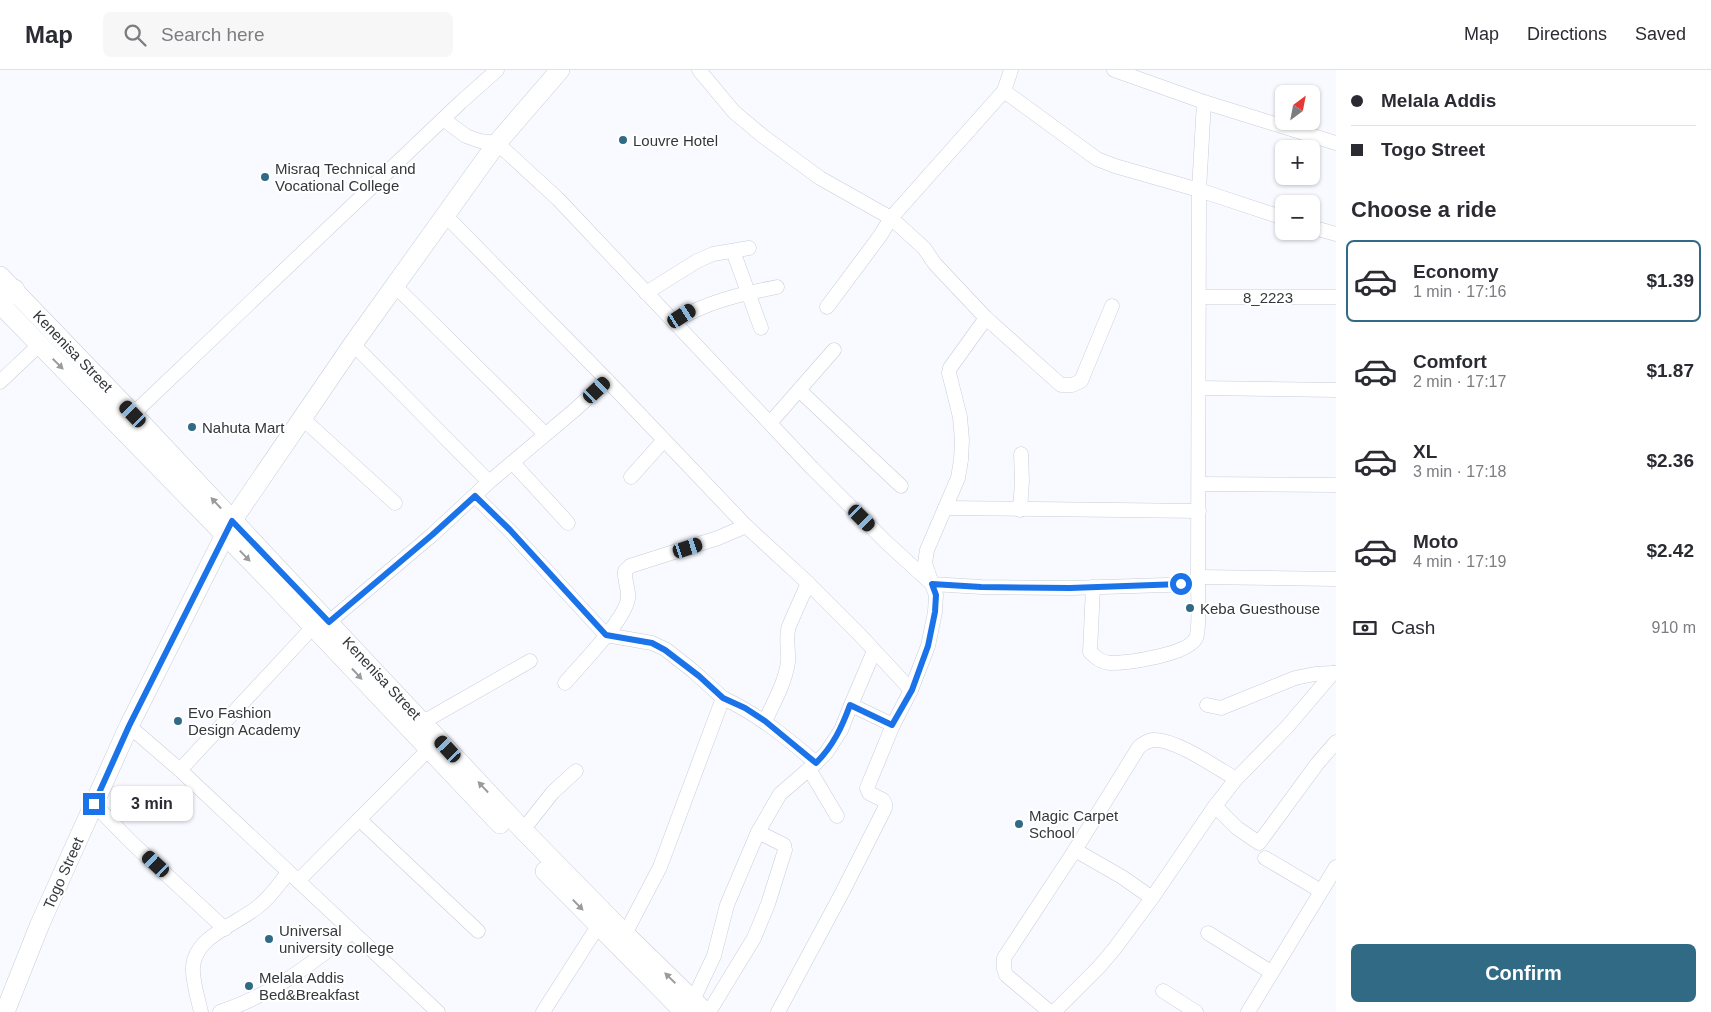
<!DOCTYPE html>
<meta charset="utf-8">
<style>
body{margin:0;font-family:Arial,sans-serif;background:#f7f7f7;color:#2b2b33;height:100vh;display:flex;flex-direction:column;font-size:19px;white-space:nowrap}
*{box-sizing:border-box;margin:0}
p{font-size:16px;color:#7c7c81}
.icon{flex:none;width:28px;height:28px;fill:none;stroke:currentColor;stroke-width:2;stroke-linecap:round;stroke-linejoin:round}
.map{position:relative;flex:1;overflow:hidden}
.details{display:flex;flex-direction:column;background:#fff;width:375px}
.details>*{flex:none}
.hud{display:grid;align-content:center;height:110px;padding:0 15px;background:#fff}
.needle{width:32px;rotate:32deg}
.tools{position:absolute;left:1275px;top:15px;display:grid;gap:10px}
.tools a{display:grid;place-items:center;width:45px;height:45px;border-radius:8px;background:#fff;box-shadow:0 1px 4px #0004;font-size:25px}
.end{position:absolute;width:22px;height:22px;margin:-11px;border:6px solid #1a73e8;background:#fff;box-shadow:0 0 0 2px #fff}
.from{border-radius:50%}
.bubble{position:absolute;height:35px;border-radius:8px;background:#fff;box-shadow:0 1px 4px #0004;font-size:16px;font-weight:600;line-height:35px;text-align:center}
.car{position:absolute;width:15px;height:30px;margin:-15px -8px;border-radius:6px;box-shadow:0 0 4px 1px #0007;background:linear-gradient(#222 24%,#8ab4d8 0 40%,#222 0 76%,#8ab4d8 0 86%,#222 0)}
.hud b{display:flex;align-items:center;gap:18px;height:48px;font-size:19px}
.hud b+b{border-top:1px solid #e1e1e2}
.hud i{width:12px;height:12px;background:#2b2b33}
ul{padding:0;list-style:none}
li{display:flex;align-items:center;gap:15px;height:82px;margin:0 10px 8px;padding:0 5px;border:2px solid transparent;border-radius:8px}
li div{flex:1}
li b{display:block;font-size:19px}
li em{font-style:normal;font-weight:600}
li.selected{border-color:#316a84}
li>.icon{width:45px;height:45px;stroke-width:1.5}
h2{padding:0 15px;font-size:22px;line-height:60px}
.pay{display:flex;align-items:center;gap:12px;height:55px;padding:0 15px;font-size:19px}
.pay p{margin-inline-start:auto}
.action{display:flex;gap:10px;margin-top:auto;padding:10px 15px}
.action a{flex:1;height:58px;border-radius:8px;background:#316a84;color:#fff;font-size:20px;font-weight:600;line-height:58px;text-align:center}
header{display:flex;align-items:center;gap:30px;box-sizing:border-box;height:70px;padding:0 25px;background:#fff;border-bottom:1px solid #e1e1e2}
header strong{font-size:24px}
nav{display:flex;gap:28px;margin-inline-start:auto;font-size:18px}
.search{width:350px;height:45px;background:#f7f7f7;display:flex;align-items:center;gap:12px;box-sizing:border-box;padding:0 18px;border-radius:8px;color:#7c7c81;font-size:19px}
main{display:flex;flex:1;min-height:0}
.map>svg:first-child{display:block}
.lines{fill:none;stroke-linecap:round;stroke-linejoin:round}
.street-casing{stroke:#c7cdd8;stroke-width:15}
.secondary-casing{stroke:#c7cdd8;stroke-width:20}
.primary-casing{stroke:#c7cdd8;stroke-width:22}
.street{stroke:#fff;stroke-width:14}
.secondary{stroke:#fff;stroke-width:19}
.primary{stroke:#fff;stroke-width:21}
.oneway{fill:#9a9b9d}
.route{stroke:#1a73e8;stroke-width:6}
.poi-dot{fill:#316a84;stroke:#fff;stroke-width:2}
.labels{text-anchor:middle;dominant-baseline:central;stroke-width:4;stroke-linejoin:round;paint-order:stroke}
.poi-label{font-size:15px;fill:#34373b;stroke:#fff;text-anchor:start}
.street-label{font-size:15px;fill:#34373b;stroke:#fff}
</style>
<header>
<strong>Map</strong>
<div class="search"><svg class="icon" aria-label="search" viewBox="0 0 24 24"><circle cx="10" cy="10" r="6"/><path d="M15 15l6 6"/></svg>Search here</div>
<nav><a>Map</a><a>Directions</a><a>Saved</a></nav>
</header>
<main>
<div class="map">
<svg width="1336" height="942" viewBox="0 0 1336 942">
<rect width="100%" height="100%" fill="#f8faff"/>
<g class="lines">
<defs>
<g id="street">
<path d="M699 0 734 42 764 67 820 108 891 148 924 178 935 194 986 248 1061 315H1072L1081 311 1112 236"/>
<path d="M1011 0 1004 21 1097 89 1115 96 1199 120 1284 148"/>
<path d="M1114 0 1204 32 1336 73"/>
<path d="M443 49 466 66 480 71 497 73 558 129 812 398 887 473 932 514 936 525 935 542 928 576 911 620 859 564 808 513 746 456 607 310 446 146"/>
<path d="M1311 157 1336 164"/>
<path d="M733 181 761 258"/>
<path d="M395 216 545 364"/>
<path d="M646 223 697 191 713 184 749 178"/>
<path d="M1200 227H1336"/>
<path d="M827 237 880 166 891 148 1004 21"/>
<path d="M986 248 950 298 949 303 960 347 962 370 961 390 958 408 927 480 925 493 932 514 981 517 1070 518 1198 514 1199 120 1204 32"/>
<path d="M674 252C705 232 741 224 777 217"/>
<path d="M353 274 489 412"/>
<path d="M0 312 39 275"/>
<path d="M1200 318 1336 320"/>
<path d="M799 320 901 416"/>
<path d="M133 344 461 32 497 0"/>
<path d="M302 348 395 433"/>
<path d="M770 353 834 280"/>
<path d="M513 393 568 453"/>
<path d="M631 407 664 370"/>
<path d="M1200 414 1336 415"/>
<path d="M475 426 510 461 606 565 652 573 665 579 692 600 723 628 660 797 625 864"/>
<path d="M945 438 1199 441"/>
<path d="M1020 440 1022 411 1021 384"/>
<path d="M1198 507 1336 509"/>
<path d="M1093 517 1090 582C1096 588 1101 592 1110 593 1128 593 1187 585 1196 568 1200 559 1198 525 1198 514"/>
<path d="M329 552 432 465 489 412 577 338 607 310"/>
<path d="M874 581 851 635 893 655"/>
<path d="M565 613C580 595 626 549 628 528 629 519 624 510 625 501L630 496 718 468 746 456"/>
<path d="M723 628C759 645 787 668 816 693"/>
<path d="M1207 635 1221 638 1295 608 1315 604 1333 603"/>
<path d="M765 651C774 632 785 613 788 592 789 580 785 568 789 556L808 513"/>
<path d="M423 652 530 591"/>
<path d="M129 656 180 700 438 942"/>
<path d="M809 699 837 746"/>
<path d="M180 700 313 557"/>
<path d="M93 733 130 771 225 859"/>
<path d="M1215 736 1237 758 1259 773 1317 694 1336 672"/>
<path d="M359 749 478 861"/>
<path d="M523 760 553 722 576 701"/>
<path d="M1075 780 1122 807 1152 828"/>
<path d="M1265 788 1321 821"/>
<path d="M298 811 429 679"/>
<path d="M1208 863 1271 902"/>
<path d="M1163 921 1196 942"/>
<path d="M693 930 714 886 727 835 758 762 780 724 816 693 826 683 841 660 851 635"/>
<path d="M201 942C198 929 192 909 193 897 195 865 239 854 260 835 271 826 279 814 288 803"/>
<path d="M220 942C272 925 309 895 351 863"/>
<path d="M543 942 598 856"/>
<path d="M709 942 754 868 768 834 785 780 784 775 758 762"/>
<path d="M778 942 843 821 885 738V734L883 730 869 723 867 718 893 655 911 620"/>
<path d="M1050 942 1006 905 1004 899V888L1075 780 1139 677C1144 673 1147 671 1153 670 1174 668 1217 698 1236 709"/>
<path d="M1054 942 1099 897 1115 878 1152 828 1215 736 1236 709 1287 657 1333 603H1336"/>
<path d="M1248 942 1336 797"/>
</g>
<g id="secondary">
<path d="M0 206 133 344 523 760 625 864 705 942"/>
<path d="M0 234 271 512 500 754"/>
<path d="M545 801 684 942"/>
<path d="M5 942 40 854 129 656 232 451 353 274 497 73 560 0"/>
</g>
<path id="primary" d="M0 231 14 220"/>
</defs>
<use href="#street" class="street-casing"/>
<use href="#secondary" class="secondary-casing"/>
<use href="#primary" class="primary-casing"/>
<use href="#street" class="street"/>
<use href="#secondary" class="secondary"/>
<use href="#primary" class="primary"/>
</g>
<defs><path id="oneway-solid" d="M-6-.8H1V-3.2L6.5 0L1 3.2V.8H-6Z" transform="scale(1.25)"/></defs>
<g class="oneway">
<use href="#oneway-solid" transform="translate(58 294) rotate(45)"/>
<use href="#oneway-solid" transform="translate(216 433) rotate(-133)"/>
<use href="#oneway-solid" transform="translate(245 486) rotate(46)"/>
<use href="#oneway-solid" transform="translate(357 604) rotate(47)"/>
<use href="#oneway-solid" transform="translate(483 717) rotate(-133)"/>
<use href="#oneway-solid" transform="translate(578 835) rotate(46)"/>
<use href="#oneway-solid" transform="translate(670 908) rotate(-136)"/>
</g>
<g class="lines">
<path class="route" d="M94 734 129 656 232 451 329 552 432 465 475 426 510 460 606 565 652 573 665 580 699 606 723 628 745 638 765 651 816 693C833 676 842 657 850 635L892 655 912 620 928 576 935 542 936 525 932 514 981 517 1070 518 1181 514"/>
</g>
<g class="poi-dot">
<circle cx="623" cy="70" r="5"/>
<circle cx="265" cy="107" r="5"/>
<circle cx="192" cy="357" r="5"/>
<circle cx="1190" cy="538" r="5"/>
<circle cx="178" cy="651" r="5"/>
<circle cx="1019" cy="754" r="5"/>
<circle cx="269" cy="869" r="5"/>
<circle cx="249" cy="916" r="5"/>
</g>
<g class="labels">
<g class="poi-label">
<text x="633" y="70">Louvre Hotel</text>
<text x="275" y="98">Misraq Technical and<tspan x="275" dy="17">Vocational College</tspan></text>
<text x="202" y="357">Nahuta Mart</text>
<text x="1200" y="538">Keba Guesthouse</text>
<text x="188" y="642">Evo Fashion<tspan x="188" dy="17">Design Academy</tspan></text>
<text x="1029" y="745">Magic Carpet<tspan x="1029" dy="17">School</tspan></text>
<text x="279" y="860">Universal<tspan x="279" dy="17">university college</tspan></text>
<text x="259" y="907">Melala Addis<tspan x="259" dy="17">Bed&amp;Breakfast</tspan></text>
</g>
<g class="street-label">
<text x="1268" y="227">8_2223</text>
<text transform="translate(73 281) rotate(46)">Kenenisa Street</text>
<text transform="translate(382 608) rotate(47)">Kenenisa Street</text>
<text transform="translate(63 803) rotate(-66)">Togo Street</text>
</g>
</g>
</svg>
<div class="tools">
<a><svg class="needle" viewBox="-14 -14 28 28"><path d="M0-13l5 13h-10z" fill="#e53935"/><path d="M0 13l5-13h-10z" fill="#7c7c81"/></svg></a>
<a>+</a>
<a>−</a>
</div>
<i class="end from" style="left:1181px;top:514px"></i>
<i class="end" style="left:94px;top:734px"></i>
<div class="bubble" style="left:111px;top:716px;width:82px">3 min</div>
<i class="car" style="left:682px;top:246px;rotate:57deg"></i>
<i class="car" style="left:597px;top:320px;rotate:47deg"></i>
<i class="car" style="left:133px;top:344px;rotate:316deg"></i>
<i class="car" style="left:862px;top:448px;rotate:135deg"></i>
<i class="car" style="left:688px;top:478px;rotate:72deg"></i>
<i class="car" style="left:448px;top:679px;rotate:317deg"></i>
<i class="car" style="left:156px;top:794px;rotate:313deg"></i>
</div>
<section class="details">
<div class="hud">
<b><i class="from"></i>Melala Addis</b>
<b><i></i>Togo Street</b>
</div>
<h2>Choose a ride</h2>
<ul>
<li class="selected"><svg class="icon" aria-label="car" viewBox="0 0 24 24"><path d="M5 17H2v-5l4-1 3-4h7l3 4 3 1v5h-3M9 17h6M6 11h13"/><circle cx="7" cy="17" r="2"/><circle cx="17" cy="17" r="2"/></svg><div><b>Economy</b><p>1 min · 17:16</p></div><em>$1.39</em></li>
<li><svg class="icon" aria-label="car" viewBox="0 0 24 24"><path d="M5 17H2v-5l4-1 3-4h7l3 4 3 1v5h-3M9 17h6M6 11h13"/><circle cx="7" cy="17" r="2"/><circle cx="17" cy="17" r="2"/></svg><div><b>Comfort</b><p>2 min · 17:17</p></div><em>$1.87</em></li>
<li><svg class="icon" aria-label="car" viewBox="0 0 24 24"><path d="M5 17H2v-5l4-1 3-4h7l3 4 3 1v5h-3M9 17h6M6 11h13"/><circle cx="7" cy="17" r="2"/><circle cx="17" cy="17" r="2"/></svg><div><b>XL</b><p>3 min · 17:18</p></div><em>$2.36</em></li>
<li><svg class="icon" aria-label="car" viewBox="0 0 24 24"><path d="M5 17H2v-5l4-1 3-4h7l3 4 3 1v5h-3M9 17h6M6 11h13"/><circle cx="7" cy="17" r="2"/><circle cx="17" cy="17" r="2"/></svg><div><b>Moto</b><p>4 min · 17:19</p></div><em>$2.42</em></li>
</ul>
<div class="pay"><svg class="icon" aria-label="cash" viewBox="0 0 24 24"><path d="M3 7h18v10H3z"/><circle cx="12" cy="12" r="2"/></svg>Cash<p>910 m</p></div>
<div class="action"><a>Confirm</a></div>
</section>
</main>
